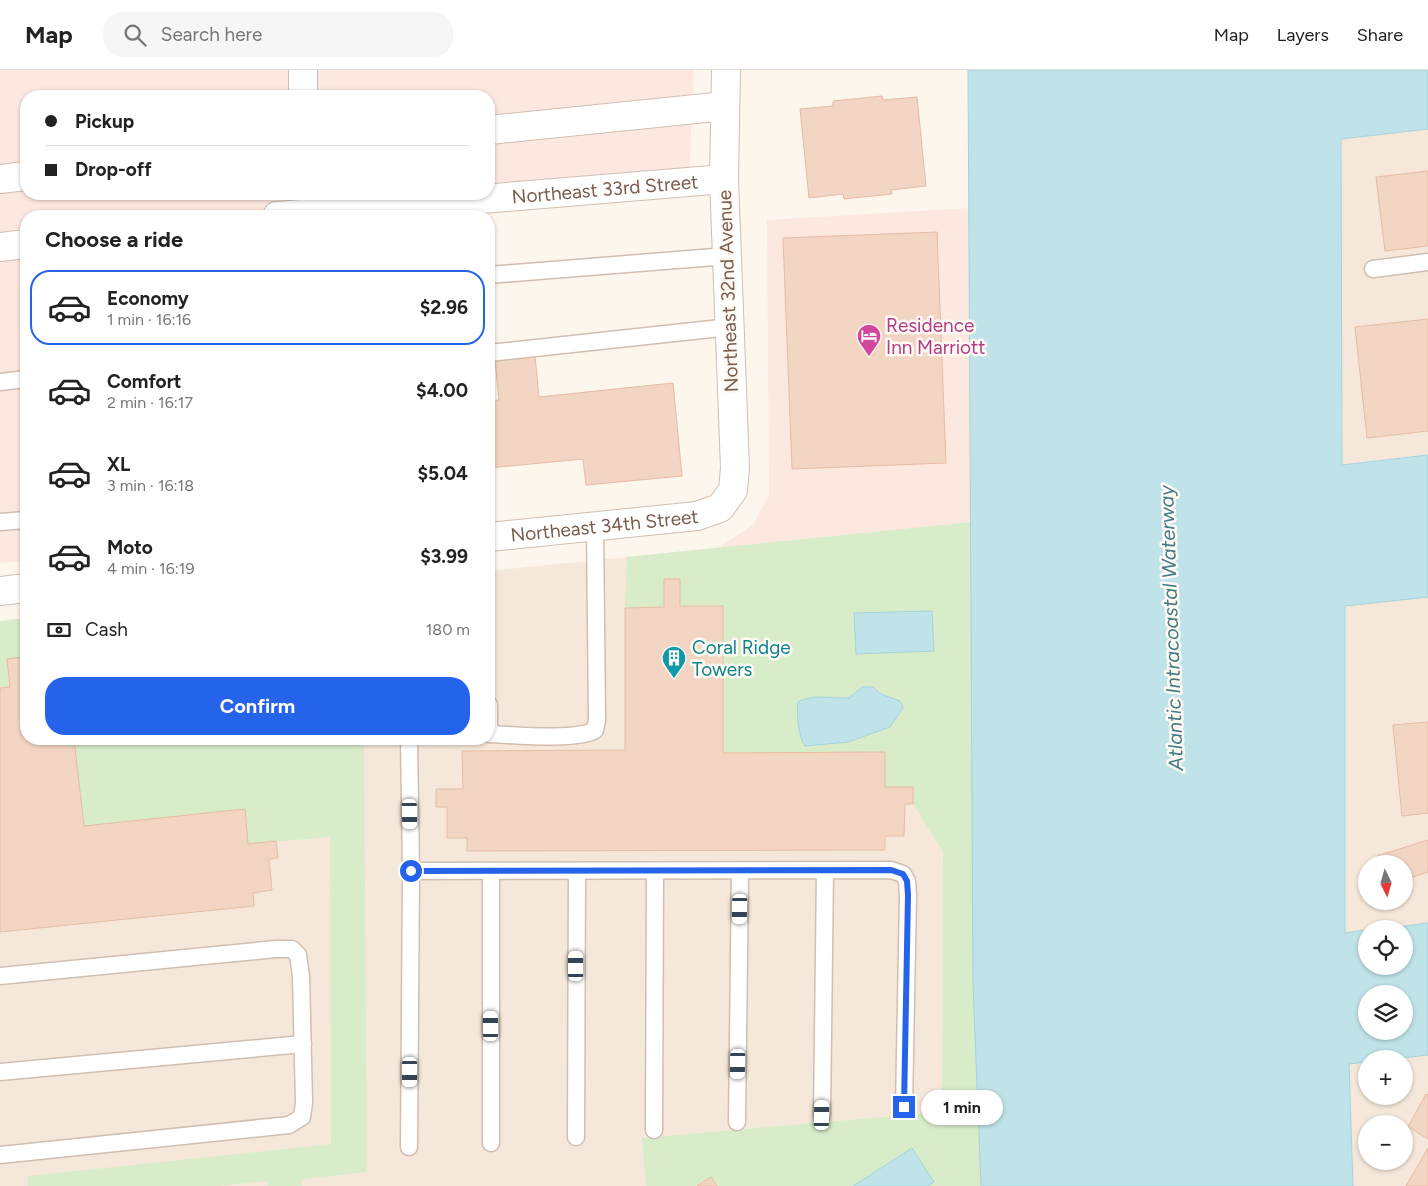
<!DOCTYPE html>
<meta charset="utf-8">
<style>
body{margin:0;font-family:Figtree,sans-serif;background:#f6f6f6;color:#222;height:100vh;display:flex;flex-direction:column;font-size:19px;white-space:nowrap}
*{box-sizing:border-box;margin:0}
p{font-size:16px;color:#767676}
.icon{flex:none;width:28px;height:28px;fill:none;stroke:currentColor;stroke-width:2;stroke-linecap:round;stroke-linejoin:round}
.map{position:relative;flex:1;overflow:hidden}
.side{position:absolute;left:20px;top:140px;width:475px;height:535px;display:flex;flex-direction:column;background:#fff;border-radius:20px;box-shadow:0 1px 4px #0004}
.side>*{flex:none}
.top-card{position:absolute;left:20px;top:20px;width:475px;height:110px;border-radius:20px;box-shadow:0 1px 4px #0004;display:grid;align-content:center;height:110px;padding:0 25px;background:#fff}
.needle{width:32px;rotate:175deg}
.tools{position:absolute;left:1358px;top:785px;display:grid;gap:10px}
.tools a{display:grid;place-items:center;width:55px;height:55px;border-radius:50%;background:#fff;box-shadow:0 1px 4px #0004;font-size:25px}
.end{position:absolute;width:22px;height:22px;margin:-11px;border:6px solid #2563eb;background:#fff;box-shadow:0 0 0 2px #fff}
.from{border-radius:50%}
.bubble{position:absolute;height:35px;border-radius:18px;background:#fff;box-shadow:0 1px 4px #0004;font-size:16px;font-weight:700;line-height:35px;text-align:center}
.car{position:absolute;width:15px;height:30px;margin:-15px -8px;border-radius:6px;box-shadow:0 0 4px 1px #0007;background:linear-gradient(#fff 24%,#345 0 40%,#fff 0 76%,#345 0 86%,#fff 0)}
.top-card b{display:flex;align-items:center;gap:18px;height:48px;font-size:19px}
.top-card b+b{border-top:1px solid #e0e0e0}
.top-card i{width:12px;height:12px;background:#222}
ul{padding:0;list-style:none}
li{display:flex;align-items:center;gap:15px;height:75px;margin:0 10px 8px;padding:0 15px;border:2px solid transparent;border-radius:20px}
li div{flex:1}
li b{display:block;font-size:19px}
li em{font-style:normal;font-weight:700}
li.selected{border-color:#2563eb}
li>.icon{width:45px;height:45px;stroke-width:1.5}
h2{padding:0 25px;font-size:22px;line-height:60px}
.pay{display:flex;align-items:center;gap:12px;height:55px;padding:0 25px;font-size:19px}
.pay p{margin-inline-start:auto}
.cta{display:flex;gap:10px;margin-top:auto;padding:10px 25px}
.cta a{flex:1;height:58px;border-radius:20px;background:#2563eb;color:#fff;font-size:20px;font-weight:700;line-height:58px;text-align:center}
header{display:flex;align-items:center;gap:30px;box-sizing:border-box;height:70px;padding:0 25px;background:#fff;border-bottom:1px solid #e0e0e0}
header strong{font-size:24px}
nav{display:flex;gap:28px;margin-inline-start:auto;font-size:18px}
.search{width:350px;height:45px;background:#f6f6f6;display:flex;align-items:center;gap:12px;box-sizing:border-box;padding:0 18px;border-radius:20px;color:#767676;font-size:19px}
.map>svg:first-child{display:block}
.residential{fill:#f5e8da;fill-rule:evenodd}
.commercial{fill:#fde8e0;fill-rule:evenodd}
.green{fill:#d8ecc9}
.water{fill:#bfe3e8;stroke:#a5d3da;fill-rule:evenodd}
.building{fill:#f3d5c3;stroke:#e6bba3}
.lines{fill:none;stroke-linecap:round;stroke-linejoin:round}
.service-casing{stroke:#d1beb0;stroke-width:19}
.minor-casing{stroke:#d1beb0;stroke-width:30}
.service{stroke:#fff;stroke-width:16}
.minor{stroke:#fff;stroke-width:28}
.route{stroke:#2563eb;stroke-width:6}
.labels{text-anchor:middle;dominant-baseline:central;stroke-width:5;stroke-linejoin:round;paint-order:stroke}
.street-label{font-size:19px;fill:#7a5c4d;stroke:#fffaf3}
.hotel-label{font-size:19px;fill:#b23c85;stroke:#fffaf3;text-anchor:start}
.culture-label{font-size:19px;fill:#0d838f;stroke:#fffaf3;text-anchor:start}
.water-label{font-size:20px;font-style:italic;fill:#437c86;stroke:#fffaf3}
</style>
<header>
<strong>Map</strong>
<div class="search"><svg class="icon" aria-label="search" viewBox="0 0 24 24"><circle cx="10" cy="10" r="6"/><path d="M15 15l6 6"/></svg>Search here</div>
<nav><a>Map</a><a>Layers</a><a>Share</a></nav>
</header>
<div class="map">
<svg width="1428" height="1116" viewBox="0 0 1428 1116">
<rect width="100%" height="100%" fill="#fdf6ec"/>
<g class="residential">
<path d="M1428 59V385L1342 395 1341 69Z"/>
<path d="M971 452 973 915 981 1116H0V551L26 548V669H489V501Z"/>
<path d="M1428 527V853L1381 859H1366V860L1345 863V536ZM1366 794H1404V831H1366Z"/>
<path d="M1428 985V1116H1353L1349 994 1366 992V1026H1404V989H1395ZM1366 1054H1404V1091H1366Z"/>
</g>
<g class="commercial">
<path d="M0 0H694L688 127 457 146H26V490L0 493ZM26 26H489V124H26Z"/>
<path d="M969 138 971 452 718 478 754 454 769 424 767 150Z"/>
</g>
<g class="green">
<path d="M971 452 973 915 981 1116H717L711 1107 697 1116H646L642 1068 942 1042 943 782 913 734V717H885V682L723 683V537L680 536V510L664 509V537L625 538 627 487Z"/>
<path d="M26 548V615L23 588 7 589 10 617 0 618V551Z"/>
<path d="M74 669H364L367 1102 302 1109V1116H268V1111L219 1116H28V1106L331 1074 330 767 248 774 244 739 84 756Z"/>
</g>
<g class="water">
<path d="M968 0H1428V59L1341 69 1342 395 1428 385V527L1345 536V863L1366 860V896H1404V859H1381L1428 853V985L1395 989H1366V992L1349 994 1353 1116H981L973 915ZM1366 924H1404V961H1366Z"/>
<path d="M932 541 934 581 856 584 854 543Z"/>
<path d="M862 617H873L881 624 900 631 903 638 890 657 848 672 805 676C799 669 796 642 798 632 815 623 831 629 849 628Z"/>
<path d="M912 1078 934 1112 928 1116H853Z"/>
</g>
<g class="building">
<path d="M882 26 883 30 917 27 926 116 891 120 892 124 844 129 843 124 809 128 800 39 833 36V31Z"/>
<path d="M1428 101V176L1385 181 1376 107Z"/>
<path d="M937 162 946 393 792 399 783 168Z"/>
<path d="M1428 249V361L1367 368 1355 257Z"/>
<path d="M535 286 539 327 673 313 682 406 586 415 583 389 489 398V331L499 330 495 290Z"/>
<path d="M664 509H680V536H723V683L885 682V717H913V734H905L904 766H885V780L467 781V768H447V737H436V719H463L462 681 625 680V538L664 537Z"/>
<path d="M23 587 26 615V669H74L84 756 245 739 248 774 276 771 278 788 269 789 272 820 253 823 254 836 0 862V618L10 617 7 589Z"/>
<path d="M1428 652V743L1402 746 1393 655Z"/>
<path d="M1428 770V802L1404 810V794H1379L1377 786Z"/>
<path d="M1426 1024 1428 1025V1069L1408 1057Z"/>
<path d="M1428 1078V1116H1406Z"/>
<path d="M711 1107 717 1116H697Z"/>
</g>
<g class="lines">
<defs>
<g id="service">
<path d="M1373 199 1428 192"/>
<path d="M489 205 727 186"/>
<path d="M489 283 730 257"/>
<path d="M0 312 26 309"/>
<path d="M0 452 26 450"/>
<path d="M489 635V664"/>
<path d="M490 664C514 665 576 671 595 660L597 650 595 457"/>
<path d="M409 669 411 801 891 800 903 804 907 811 908 825 904 1037"/>
<path d="M0 906 276 879H292L298 885 301 906 304 1033 302 1047 289 1055 0 1085"/>
<path d="M0 1002 303 974"/>
<path d="M822 1045 825 801"/>
<path d="M737 1052 740 801"/>
<path d="M654 1060 655 801"/>
<path d="M576 1067 577 801"/>
<path d="M491 1073V801"/>
<path d="M409 1077 411 801"/>
</g>
<g id="minor">
<path d="M303 0V26"/>
<path d="M489 60 725 36"/>
<path d="M0 109 26 106"/>
<path id="s1" d="M277 146 724 109"/>
<path d="M0 177 26 174"/>
<path id="s2" d="M489 467 697 446 720 438 733 420 735 398 724 109 726 0"/>
<path d="M0 521 26 518"/>
</g>
</defs>
<use href="#service" class="service-casing"/>
<use href="#minor" class="minor-casing"/>
<use href="#service" class="service"/>
<use href="#minor" class="minor"/>
</g>
<g class="lines">
<path class="route" d="M411 801 891 800 903 804 907 811 908 825 904 1037"/>
</g>
<defs>
<symbol id="hotel-pin" viewBox="-11 -11 22 30"><path d="M0 17L-7.5 6A9.5 9.5 0 1 1 7.5 6Z" fill="#d1479c" stroke="#fffaf3"/><path d="M-6-4.5h1.5V1H6V5H4.5V3h-9V5H-6ZM-4 0a1.8 1.8 0 1 1 3.6 0ZM.5 0V-2.5h3Q6-2.5 6 0Z" fill="#fff"/></symbol>
<symbol id="building-pin" viewBox="-11 -11 22 30"><path d="M0 17L-7.5 6A9.5 9.5 0 1 1 7.5 6Z" fill="#0f9aa8" stroke="#fffaf3"/><path d="M-4-6H4V6H1V3H-1V6H-4ZM-2.5-4.3h1.7v1.8h-1.7ZM.8-4.3h1.7v1.8H.8ZM-2.5-1h1.7V.8h-1.7ZM.8-1h1.7V.8H.8Z" fill="#fff"/></symbol>
</defs>
<g fill-rule="evenodd">
<use href="#hotel-pin" x="855" y="252" width="28" height="38"/>
<use href="#building-pin" x="660" y="574" width="28" height="38"/>
</g>
<g class="labels">
<g class="street-label">
<text stroke="none"><textPath href="#s1" startOffset="329">Northeast 33rd Street</textPath></text>
<text transform="translate(728 221) rotate(-92)">Northeast 32nd Avenue</text>
<text stroke="none"><textPath href="#s2" startOffset="116">Northeast 34th Street</textPath></text>
</g>
<g class="hotel-label">
<text x="886" y="255">Residence<tspan x="886" dy="22">Inn Marriott</tspan></text>
</g>
<g class="culture-label">
<text x="692" y="577">Coral Ridge<tspan x="692" dy="22">Towers</tspan></text>
</g>
<g class="water-label">
<text transform="translate(1171 558) rotate(-92)">Atlantic Intracoastal Waterway</text>
</g>
</g>
</svg>
<div class="tools">
<a><svg class="needle" viewBox="-14 -14 28 28"><path d="M0-13l5 13h-10z" fill="#e53935"/><path d="M0 13l5-13h-10z" fill="#767676"/></svg></a>
<a><svg class="icon" aria-label="locate" viewBox="0 0 24 24"><circle cx="12" cy="12" r="6"/><path d="M12 2v4M12 18v4M2 12h4M18 12h4"/></svg></a>
<a><svg class="icon" aria-label="layers" viewBox="0 0 24 24"><path d="M12 4l9 5-9 5-9-5zM3 14l9 5 9-5"/></svg></a>
<a>+</a>
<a>−</a>
</div>
<i class="end from" style="left:411px;top:801px"></i>
<i class="end" style="left:904px;top:1037px"></i>
<div class="bubble" style="left:921px;top:1020px;width:82px">1 min</div>
<i class="car" style="left:410px;top:744px;rotate:179deg"></i>
<i class="car" style="left:740px;top:839px;rotate:181deg"></i>
<i class="car" style="left:576px;top:896px;rotate:0deg"></i>
<i class="car" style="left:491px;top:956px;rotate:0deg"></i>
<i class="car" style="left:738px;top:994px;rotate:181deg"></i>
<i class="car" style="left:410px;top:1002px;rotate:180deg"></i>
<i class="car" style="left:822px;top:1045px;rotate:1deg"></i>
<div class="top-card">
<b><i class="from"></i>Pickup</b>
<b><i></i>Drop-off</b>
</div>
<section class="side">
<h2>Choose a ride</h2>
<ul>
<li class="selected"><svg class="icon" aria-label="car" viewBox="0 0 24 24"><path d="M5 17H2v-5l4-1 3-4h7l3 4 3 1v5h-3M9 17h6M6 11h13"/><circle cx="7" cy="17" r="2"/><circle cx="17" cy="17" r="2"/></svg><div><b>Economy</b><p>1 min · 16:16</p></div><em>$2.96</em></li>
<li><svg class="icon" aria-label="car" viewBox="0 0 24 24"><path d="M5 17H2v-5l4-1 3-4h7l3 4 3 1v5h-3M9 17h6M6 11h13"/><circle cx="7" cy="17" r="2"/><circle cx="17" cy="17" r="2"/></svg><div><b>Comfort</b><p>2 min · 16:17</p></div><em>$4.00</em></li>
<li><svg class="icon" aria-label="car" viewBox="0 0 24 24"><path d="M5 17H2v-5l4-1 3-4h7l3 4 3 1v5h-3M9 17h6M6 11h13"/><circle cx="7" cy="17" r="2"/><circle cx="17" cy="17" r="2"/></svg><div><b>XL</b><p>3 min · 16:18</p></div><em>$5.04</em></li>
<li><svg class="icon" aria-label="car" viewBox="0 0 24 24"><path d="M5 17H2v-5l4-1 3-4h7l3 4 3 1v5h-3M9 17h6M6 11h13"/><circle cx="7" cy="17" r="2"/><circle cx="17" cy="17" r="2"/></svg><div><b>Moto</b><p>4 min · 16:19</p></div><em>$3.99</em></li>
</ul>
<div class="pay"><svg class="icon" aria-label="cash" viewBox="0 0 24 24"><path d="M3 7h18v10H3z"/><circle cx="12" cy="12" r="2"/></svg>Cash<p>180 m</p></div>
<div class="cta"><a>Confirm</a></div>
</section>
</div>
